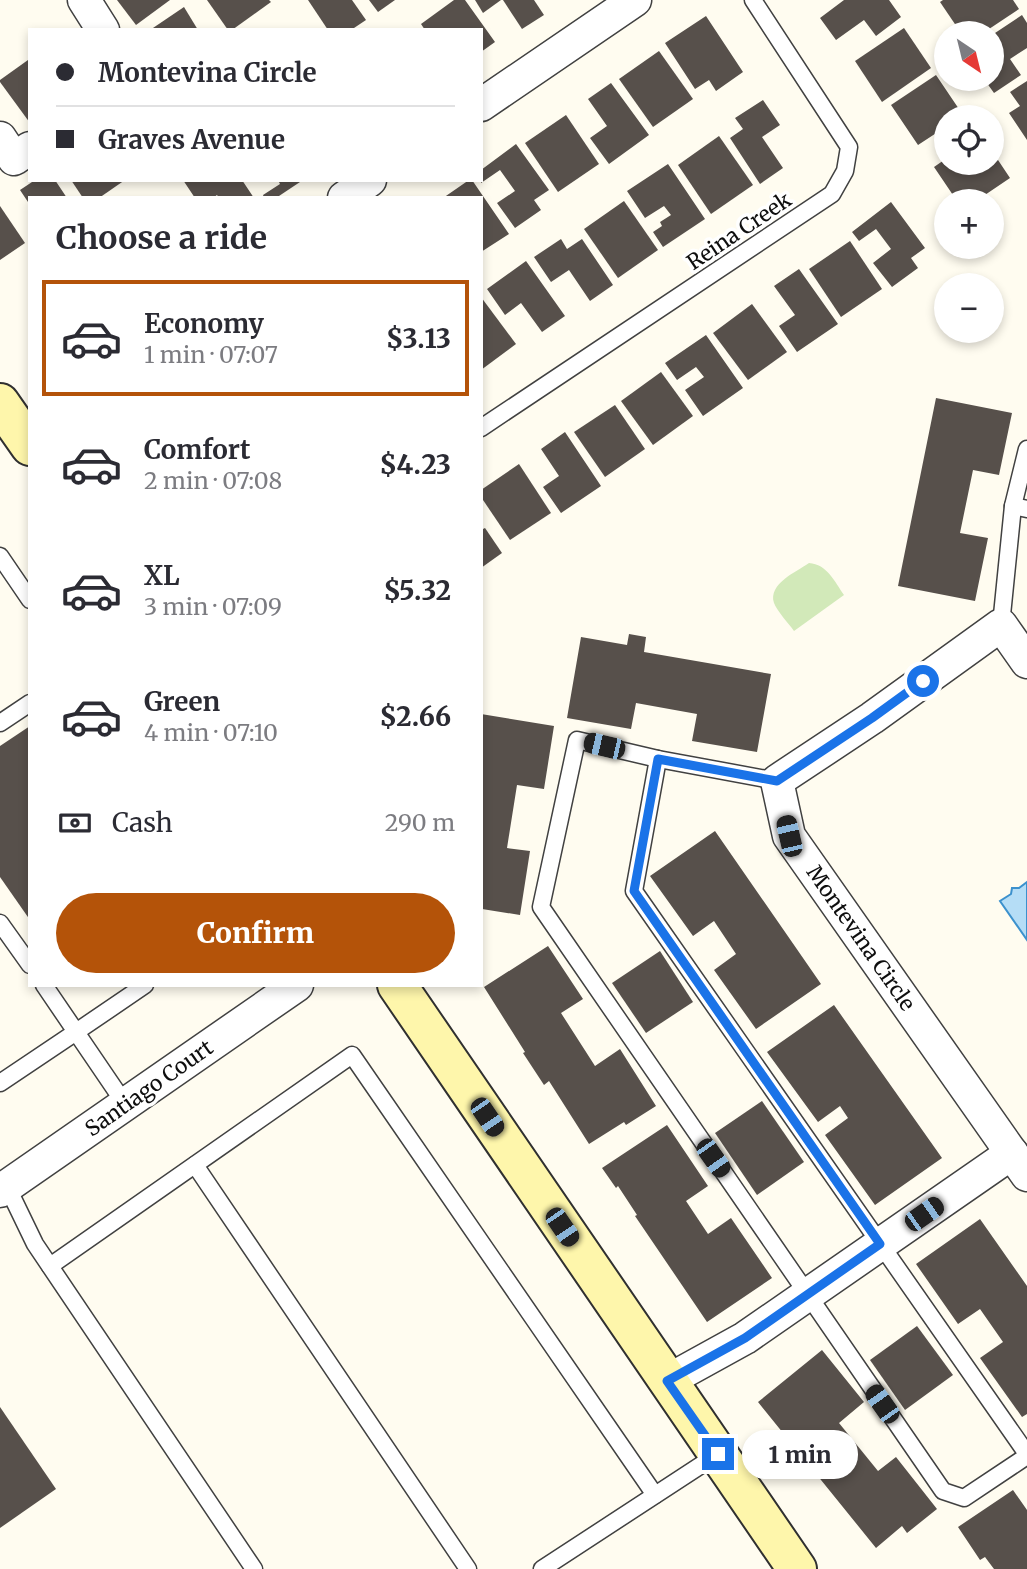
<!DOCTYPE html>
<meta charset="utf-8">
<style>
body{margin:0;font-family:Merriweather,serif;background:#f2f2f3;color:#2b2b33;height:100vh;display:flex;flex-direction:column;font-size:26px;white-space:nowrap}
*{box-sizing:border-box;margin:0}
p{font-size:23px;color:#7c7c81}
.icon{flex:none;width:38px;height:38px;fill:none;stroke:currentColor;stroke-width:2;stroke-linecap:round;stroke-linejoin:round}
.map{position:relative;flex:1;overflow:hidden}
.drawer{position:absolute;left:28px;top:196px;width:455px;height:791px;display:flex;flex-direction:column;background:#fff;border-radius:0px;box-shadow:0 4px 10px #0003}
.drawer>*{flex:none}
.banner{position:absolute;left:28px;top:28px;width:455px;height:154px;border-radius:0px;box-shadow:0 4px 10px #0003;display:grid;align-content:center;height:154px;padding:0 28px;background:#fff}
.needle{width:46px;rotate:145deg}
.controls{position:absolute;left:934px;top:21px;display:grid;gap:14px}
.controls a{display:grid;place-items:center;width:70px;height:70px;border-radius:50%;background:#fff;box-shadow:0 4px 10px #0003;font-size:35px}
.end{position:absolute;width:32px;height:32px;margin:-16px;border:9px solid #1a73e8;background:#fff;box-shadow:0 0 0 4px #fff}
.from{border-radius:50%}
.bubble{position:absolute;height:49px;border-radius:24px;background:#fff;box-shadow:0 4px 10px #0003;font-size:23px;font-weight:800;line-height:49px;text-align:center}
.car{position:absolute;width:21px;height:42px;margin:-21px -10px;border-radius:9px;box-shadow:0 0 5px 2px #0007;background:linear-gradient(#222 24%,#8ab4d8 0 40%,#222 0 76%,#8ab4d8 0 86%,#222 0)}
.banner b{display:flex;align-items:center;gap:24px;height:66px;font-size:26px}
.banner b+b{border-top:2px solid #e1e1e2}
.banner i{width:18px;height:18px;background:#2b2b33}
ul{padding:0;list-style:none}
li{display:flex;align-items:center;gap:21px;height:116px;margin:0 14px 10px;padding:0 14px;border:4px solid transparent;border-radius:0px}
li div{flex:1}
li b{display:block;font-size:26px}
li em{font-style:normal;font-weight:800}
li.current{border-color:#b45309}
li>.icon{width:63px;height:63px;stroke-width:1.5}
h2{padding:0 28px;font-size:32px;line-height:84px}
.pay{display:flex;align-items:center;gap:18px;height:77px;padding:0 28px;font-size:26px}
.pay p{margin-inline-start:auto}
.action{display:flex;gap:14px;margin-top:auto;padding:14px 28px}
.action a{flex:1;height:80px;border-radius:42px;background:#b45309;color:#fff;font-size:28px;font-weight:800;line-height:80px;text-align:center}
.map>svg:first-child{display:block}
.green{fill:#d2e9b9}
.water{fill:#b5ddf6;stroke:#3c91cd;stroke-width:2}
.building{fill:#57504b}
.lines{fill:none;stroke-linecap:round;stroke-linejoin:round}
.lane-casing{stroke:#414141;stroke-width:19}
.street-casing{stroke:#414141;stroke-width:35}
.secondary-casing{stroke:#303030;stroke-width:42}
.lane{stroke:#fff;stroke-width:16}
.street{stroke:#fff;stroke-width:32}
.secondary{stroke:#fef6ab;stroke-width:38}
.route{stroke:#1a73e8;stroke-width:9}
.labels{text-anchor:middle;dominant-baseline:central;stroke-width:7;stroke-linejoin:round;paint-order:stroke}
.street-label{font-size:21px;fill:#0e0e0e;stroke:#fff}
</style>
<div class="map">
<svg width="1027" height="1569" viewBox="0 0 1027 1569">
<rect width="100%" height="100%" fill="#fffcf0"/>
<path class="green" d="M809 563C827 564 835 582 844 595L794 631C789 624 777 611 774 603 768 584 796 572 809 563Z"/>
<path class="water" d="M1027 882V940L1000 901 1011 894 1012 888H1019Z"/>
<g class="building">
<path d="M117 0H170L136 25Z"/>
<path d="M207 0H269L271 2 232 30H228Z"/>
<path d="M308 0H352L366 20 351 30H328Z"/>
<path d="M369 0H395L378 12Z"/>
<path d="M454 0H465L495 42 481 52V30H425L421 24Z"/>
<path d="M475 0H501L483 13Z"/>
<path d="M503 0H534L544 15 522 29Z"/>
<path d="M844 0H889L901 17 876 36 864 20 836 40 820 18Z"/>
<path d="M943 0H1013L1019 9 983 33H961L940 2Z"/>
<path d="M184 7 198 30H150Z"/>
<path d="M1022 15 1027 23V48L1010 59 1021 75 994 93 984 79H992V35Z"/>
<path d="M706 16 743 72 716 91 709 80 695 89 665 43Z"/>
<path d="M904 28 931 68 882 102 855 61Z"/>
<path d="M659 51 693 99 653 127 619 79Z"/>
<path d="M28 60 30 62V123L0 82V80Z"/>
<path d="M936 75 963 115 959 117H947V126L918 145 891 105Z"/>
<path d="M1027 81V140L1009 113 1020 106 1010 92Z"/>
<path d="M611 83 649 135 609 164 590 138 607 126 588 99Z"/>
<path d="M763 100 780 125 762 137 783 168 760 184 730 138 743 129 735 118Z"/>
<path d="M566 115 599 164 558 192 525 143Z"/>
<path d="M719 136 753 185 711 214 678 165Z"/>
<path d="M516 144 549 190 534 200 541 210 515 228 497 203 515 191 500 170 481 183V170Z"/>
<path d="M992 151 1010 178 976 201H957L934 167 947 158V163H992Z"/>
<path d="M668 164 705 219 663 247 653 232 662 226 660 222 671 215 664 206 645 218 627 191Z"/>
<path d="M35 180H55L67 198H30V205L20 190Z"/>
<path d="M71 180H125L99 198H83Z"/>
<path d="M183 180H242L254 198H219L217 195 213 198H195Z"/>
<path d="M278 180H303L276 198H264L263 195 280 184Z"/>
<path d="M469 180H472L509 234 481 252V198H443Z"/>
<path d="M624 201 658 250 618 278 584 229Z"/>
<path d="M891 202 925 248 911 258 918 268 892 287 873 263 891 249 876 229 859 241 852 232Z"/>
<path d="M0 206 25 243 0 260Z"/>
<path d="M561 239 567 249 582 239 613 285 590 301 569 270 551 282 534 257Z"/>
<path d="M850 241 882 289 841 317 809 269Z"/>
<path d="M526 261 565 316 542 332 521 303 505 315 487 289Z"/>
<path d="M799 269 838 324 797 352 779 326 795 315 774 286Z"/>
<path d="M481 297 516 344 481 370Z"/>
<path d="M752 304 787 352 748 380 713 333Z"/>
<path d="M706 335 743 388 703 416 685 390 704 377 696 367 677 380 665 363Z"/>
<path d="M661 372 693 416 653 445 621 401Z"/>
<path d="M936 398 1012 413 999 475 973 470 960 533 988 538 975 601 898 586Z"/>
<path d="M615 405 645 449 605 477 574 432Z"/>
<path d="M565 432 601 486 561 513 543 487 559 476 541 449Z"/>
<path d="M519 464 551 513 510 540 481 497V490Z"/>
<path d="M485 528 502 553 481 568V530Z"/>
<path d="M629 634 646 637 644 652 771 674 757 752 692 741 697 714 636 703 631 729 567 718 581 637 627 645Z"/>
<path d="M481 714 554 726 544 789 517 785 507 848 530 851 520 915 482 909 483 904H481Z"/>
<path d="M30 726V920L0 877V746Z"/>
<path d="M715 831 821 984 756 1029 714 970 736 954 714 921 693 936 650 876Z"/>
<path d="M548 946 583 999 561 1013 595 1066 620 1049 656 1106 626 1125 624 1122 589 1144 549 1081 544 1085 523 1053 525 1052 484 987Z"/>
<path d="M660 951 693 1002 646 1033 612 983Z"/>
<path d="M834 1005 942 1158 875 1205 825 1135 848 1118 840 1106 818 1122 767 1052Z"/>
<path d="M762 1101 804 1162 757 1195 715 1133Z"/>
<path d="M667 1125 708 1186 686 1201 708 1234 731 1218 772 1278 707 1322 635 1216 637 1215 618 1186 616 1188 602 1168Z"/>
<path d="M980 1219 1027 1286V1414L1022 1417 980 1358 1003 1342 980 1309 958 1324 916 1264Z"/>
<path d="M917 1326 953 1375 905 1410 870 1360Z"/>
<path d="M822 1350 864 1402 839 1423 878 1471 896 1457 937 1509 907 1533 902 1526 876 1548 758 1402Z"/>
<path d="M0 1407 56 1489 0 1528Z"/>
<path d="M1013 1490 1027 1510V1569H994L985 1557 980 1560 958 1527Z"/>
</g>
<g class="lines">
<defs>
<g id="lane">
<path d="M481 428 832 194 845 171 849 147 753 0"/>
<path d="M1013 506 1027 449"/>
<path d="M0 556 30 600"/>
<path d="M1001 625 1013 506 1027 509"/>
<path d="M0 723 30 703"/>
<path d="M658 759 577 740 541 907 943 1491 964 1498 1027 1456"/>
<path d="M777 781 658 759 634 891 1027 1454"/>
<path d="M0 923 30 965"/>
<path d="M0 1083 76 1032 44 985"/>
<path d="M125 1104 76 1032 145 985"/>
<path d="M195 1165 468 1569"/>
<path d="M5 1182 35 1244 254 1569"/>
<path d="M50 1266 352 1055 655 1495"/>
<path d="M542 1569 718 1454"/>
</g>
<g id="street">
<path d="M84 0 103 30"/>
<path d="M481 105 635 0"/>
<path d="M0 138 14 159 30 148"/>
<path d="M344 198 370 180"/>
<path d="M1027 662 1001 625 872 718 777 781 789 836 1027 1175"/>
<path d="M0 1191 297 985"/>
<path d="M667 1381 745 1338 1012 1153"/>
</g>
<g id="secondary">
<path d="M0 403 30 446"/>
<path d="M397 985 797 1569"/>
</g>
</defs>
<use href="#lane" class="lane-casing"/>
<use href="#street" class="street-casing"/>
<use href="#secondary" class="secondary-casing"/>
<use href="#lane" class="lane"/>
<use href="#street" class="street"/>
<use href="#secondary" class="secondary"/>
</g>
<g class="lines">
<path class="route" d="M718 1454 667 1381 745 1338 880 1244 634 891 658 759 777 781 872 718 923 681"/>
</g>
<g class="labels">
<g class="street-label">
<text transform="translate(739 231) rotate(-34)">Reina Creek</text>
<text transform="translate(861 938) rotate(55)">Montevina Circle</text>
<text transform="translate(149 1088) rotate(-35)">Santiago Court</text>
</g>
</g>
</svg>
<div class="controls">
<a><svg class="needle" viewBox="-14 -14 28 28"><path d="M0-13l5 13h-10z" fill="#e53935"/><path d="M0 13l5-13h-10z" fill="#7c7c81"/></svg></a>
<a><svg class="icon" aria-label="locate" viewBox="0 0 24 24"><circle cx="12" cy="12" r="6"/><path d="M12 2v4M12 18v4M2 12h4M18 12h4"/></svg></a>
<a>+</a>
<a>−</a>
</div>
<i class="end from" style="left:923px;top:681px"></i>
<i class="end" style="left:718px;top:1454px"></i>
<div class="bubble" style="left:742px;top:1430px;width:116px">1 min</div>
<i class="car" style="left:604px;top:746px;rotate:283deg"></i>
<i class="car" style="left:789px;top:836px;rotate:347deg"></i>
<i class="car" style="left:487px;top:1117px;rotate:146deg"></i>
<i class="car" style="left:713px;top:1158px;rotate:145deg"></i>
<i class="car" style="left:924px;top:1214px;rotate:55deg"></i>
<i class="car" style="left:562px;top:1227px;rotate:146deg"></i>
<i class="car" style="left:882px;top:1404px;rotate:325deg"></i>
<div class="banner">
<b><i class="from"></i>Montevina Circle</b>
<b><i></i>Graves Avenue</b>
</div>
<section class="drawer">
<h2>Choose a ride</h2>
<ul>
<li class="current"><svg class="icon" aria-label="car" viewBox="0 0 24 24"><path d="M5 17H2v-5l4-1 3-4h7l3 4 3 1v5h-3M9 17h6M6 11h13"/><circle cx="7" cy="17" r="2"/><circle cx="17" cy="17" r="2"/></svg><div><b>Economy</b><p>1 min · 07:07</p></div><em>$3.13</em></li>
<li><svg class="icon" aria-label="car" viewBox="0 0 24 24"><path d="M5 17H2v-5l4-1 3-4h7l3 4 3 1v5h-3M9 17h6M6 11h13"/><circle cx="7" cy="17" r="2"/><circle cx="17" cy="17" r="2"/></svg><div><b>Comfort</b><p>2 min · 07:08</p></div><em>$4.23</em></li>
<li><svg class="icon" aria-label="car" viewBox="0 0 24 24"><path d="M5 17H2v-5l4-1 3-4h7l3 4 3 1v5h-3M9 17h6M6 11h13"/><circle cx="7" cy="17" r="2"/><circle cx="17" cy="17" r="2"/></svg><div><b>XL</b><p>3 min · 07:09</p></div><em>$5.32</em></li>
<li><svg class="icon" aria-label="car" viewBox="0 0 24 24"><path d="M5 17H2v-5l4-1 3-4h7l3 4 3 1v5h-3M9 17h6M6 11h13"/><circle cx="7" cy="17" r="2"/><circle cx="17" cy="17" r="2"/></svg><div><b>Green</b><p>4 min · 07:10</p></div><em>$2.66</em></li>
</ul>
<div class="pay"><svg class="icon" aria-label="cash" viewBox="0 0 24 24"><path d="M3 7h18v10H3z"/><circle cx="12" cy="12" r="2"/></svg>Cash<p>290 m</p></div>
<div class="action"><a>Confirm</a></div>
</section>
</div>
